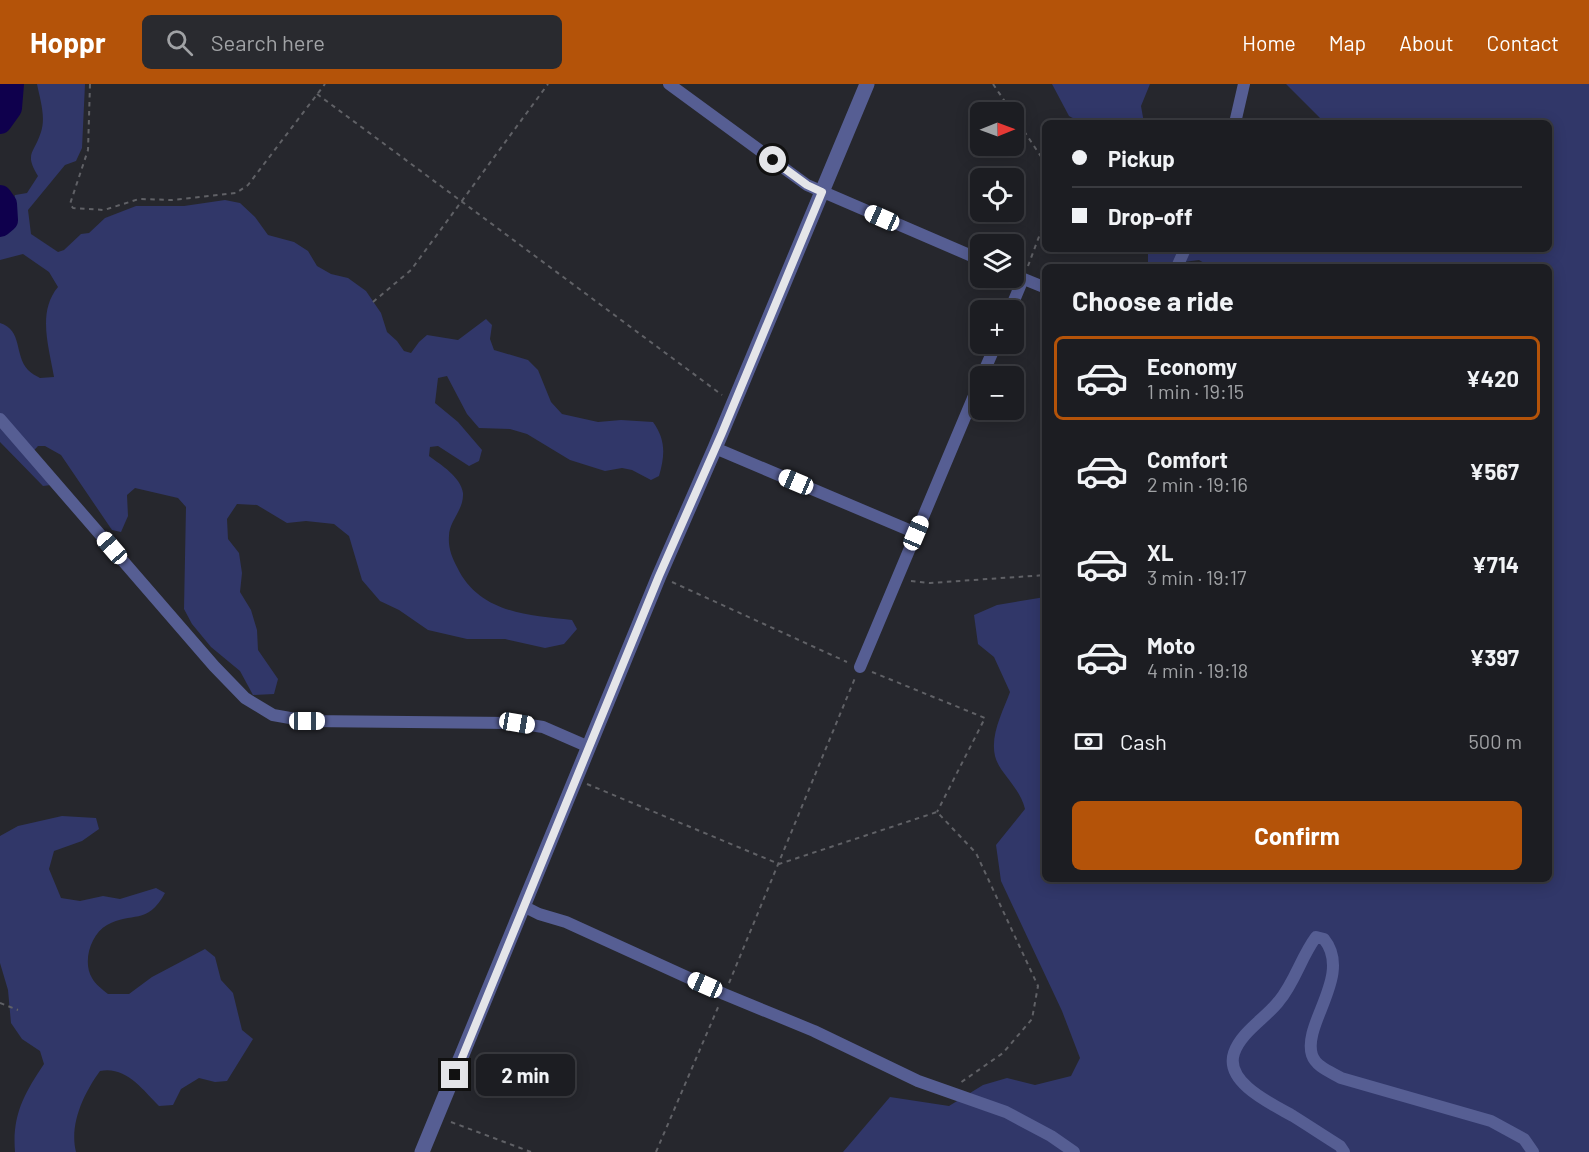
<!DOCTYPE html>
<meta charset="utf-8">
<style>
body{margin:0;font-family:Barlow,sans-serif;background:#292a2f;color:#f1f3f6;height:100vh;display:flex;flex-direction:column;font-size:22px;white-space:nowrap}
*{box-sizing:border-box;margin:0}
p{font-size:20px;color:#a0a2a5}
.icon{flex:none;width:33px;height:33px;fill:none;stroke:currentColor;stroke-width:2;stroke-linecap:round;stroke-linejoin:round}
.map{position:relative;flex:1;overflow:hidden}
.panel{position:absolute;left:1042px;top:180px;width:510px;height:618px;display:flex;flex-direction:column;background:#1c1d22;border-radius:9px;box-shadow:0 3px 15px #0003,0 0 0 2px #3a3b40}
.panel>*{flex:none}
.hud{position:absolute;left:1042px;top:36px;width:510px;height:132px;border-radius:9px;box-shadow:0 3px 15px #0003,0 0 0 2px #3a3b40;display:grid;align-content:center;height:132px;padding:0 30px;background:#1c1d22}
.needle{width:39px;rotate:89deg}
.buttons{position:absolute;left:970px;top:18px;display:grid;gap:12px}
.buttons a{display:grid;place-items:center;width:54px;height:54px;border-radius:9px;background:#1c1d22;box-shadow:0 3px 15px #0003,0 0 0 2px #3a3b40;font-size:30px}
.end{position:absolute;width:27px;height:27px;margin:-14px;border:8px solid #e4e5e9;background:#111;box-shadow:0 0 0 3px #111}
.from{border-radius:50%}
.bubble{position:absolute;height:42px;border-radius:9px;background:#1c1d22;box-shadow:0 3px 15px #0003,0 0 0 2px #3a3b40;font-size:20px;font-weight:700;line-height:42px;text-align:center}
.car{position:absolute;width:18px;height:36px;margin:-18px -9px;border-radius:8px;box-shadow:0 0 4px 2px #0007;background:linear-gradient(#fff 24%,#345 0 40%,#fff 0 76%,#345 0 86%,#fff 0)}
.hud b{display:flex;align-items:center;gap:21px;height:57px;font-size:22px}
.hud b+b{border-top:2px solid #3a3b40}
.hud i{width:15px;height:15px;background:#f1f3f6}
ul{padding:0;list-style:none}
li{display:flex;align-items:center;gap:18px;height:84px;margin:0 12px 9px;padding:0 18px;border:3px solid transparent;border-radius:9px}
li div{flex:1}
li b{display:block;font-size:22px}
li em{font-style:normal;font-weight:700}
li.selected{border-color:#b45309}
li>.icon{width:54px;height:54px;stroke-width:1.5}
h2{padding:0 30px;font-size:27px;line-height:72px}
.pay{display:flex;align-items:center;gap:15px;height:66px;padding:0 30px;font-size:22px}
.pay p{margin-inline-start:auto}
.action{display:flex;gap:12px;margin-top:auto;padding:12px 30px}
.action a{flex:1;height:69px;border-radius:9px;background:#b45309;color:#fff;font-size:24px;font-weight:700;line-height:69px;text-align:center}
header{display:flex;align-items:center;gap:36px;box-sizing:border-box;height:84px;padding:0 30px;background:#b45309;color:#fff}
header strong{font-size:28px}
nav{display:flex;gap:33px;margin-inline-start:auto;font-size:21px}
.search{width:420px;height:54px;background:#292a2f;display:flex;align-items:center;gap:15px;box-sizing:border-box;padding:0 21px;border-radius:9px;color:#a0a2a5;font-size:22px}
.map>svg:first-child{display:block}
.green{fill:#313769}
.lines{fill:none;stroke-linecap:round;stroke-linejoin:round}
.river{stroke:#0f004d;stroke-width:24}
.path{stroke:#606166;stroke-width:2;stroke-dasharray:4.5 4.5;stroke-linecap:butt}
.minor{stroke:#565e93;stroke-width:12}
.tertiary{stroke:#565e93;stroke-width:15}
.route{stroke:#e4e5e9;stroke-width:8}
</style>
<header>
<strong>Hoppr</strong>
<div class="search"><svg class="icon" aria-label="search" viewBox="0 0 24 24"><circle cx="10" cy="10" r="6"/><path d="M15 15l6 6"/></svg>Search here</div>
<nav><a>Home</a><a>Map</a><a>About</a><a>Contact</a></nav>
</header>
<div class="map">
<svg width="1589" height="1068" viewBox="0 0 1589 1068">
<rect width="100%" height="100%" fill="#26272d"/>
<g class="green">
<path d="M37 0H85L82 64 76 77 65 81 28 126 31 150 58 168 64 166 81 150 89 149 105 134 136 122H184L225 116 240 119 255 133 268 151 294 158 308 167 317 182 331 190 348 194 366 207 381 229 387 248 397 257 404 267 411 269 419 258 427 251 458 256 486 235 492 241 490 255 494 266 528 276 538 286 551 318 562 330 598 338 621 336 653 338C666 356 665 371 659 392L651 396 632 386 622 384 605 387 570 376 527 350 510 345 479 344 467 330 447 292 438 294 435 319 458 338 482 366 479 377 469 382 438 362 430 363 429 372C441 381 461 393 463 409 464 426 449 437 449 452 448 464 452 473 457 483 479 529 527 531 572 536L577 545 564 560 545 564 505 555H467L428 546 399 526 380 517 362 496 349 452 334 440 306 437 287 439 257 421 237 420 227 435 228 455 239 469 242 489 240 508 251 526 257 546 258 566 278 595 274 610 253 611 240 587 211 563 192 540 184 525 186 423 178 414 135 404 127 411 128 432 121 448 112 446 61 371 45 362H38L28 373 51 401 43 402 0 358V239C23 246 14 271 28 286 31 289 36 292 40 294L54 293C49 263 37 228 58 203L49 188 23 170 0 176V150L5 146 15 111 27 109 38 92C24 69 34 70 41 48 46 33 40 15 37 0Z"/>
<path d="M1052 0H1150L1141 22 1144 39H1082L1069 32Z"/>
<path d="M1286 0H1589V1068H843L890 1013 949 1022 983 1001 1007 994 1035 1001 1071 992 1080 974 1062 927 1001 797 996 761 1025 725C1020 703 999 689 995 672 990 651 1003 627 1010 608L994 573 978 560 974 531 997 521 1045 513 1046 795H1550V183H1211L1199 176 1168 180 1167 183H1148V165H1550V39H1321L1320 34Z"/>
<path d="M62 732 96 734 99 745 82 757 54 767 49 785 61 814 80 817 103 812 120 815 156 804 165 809C147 842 132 827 107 841 91 850 82 877 92 894 95 900 103 906 108 910H129L152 893 205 865 215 873 221 896 233 909 242 946 253 955 227 997 215 998 199 994 181 1005 173 1021 159 1022C142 1005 126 982 100 987 84 1009 69 1040 76 1068H15C12 1031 24 1010 44 980L40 967 22 955 11 939 8 906 0 879V752L18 742Z"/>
</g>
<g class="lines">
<g class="river">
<path d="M0 38 10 24 12 0"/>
<path d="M0 113 5 120 6 136 0 141"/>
</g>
<g class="path">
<path d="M90 0 88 66 70 120 73 124 104 126 139 115 172 116 236 109 248 101 325 0"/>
<path d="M993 0 1012 28"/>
<path d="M317 10 722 311"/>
<path d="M1014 32 1046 80"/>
<path d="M1028 182 1046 134"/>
<path d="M373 218 411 186 548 0"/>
<path d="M911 497 930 499 1046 491"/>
<path d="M672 498 847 578"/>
<path d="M872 588 985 634 937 728"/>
<path d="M587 700 779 780 937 728 976 769 1038 902 1032 935 1003 969 960 999"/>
<path d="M729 899 855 594"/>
<path d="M0 919 18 926"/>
<path d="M451 1038 531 1068"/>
<path d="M656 1068 719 921"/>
</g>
<g class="minor">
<path d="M669 0 807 101 981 176"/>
<path d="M1235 39 1244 0"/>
<path d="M1177 183 1185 165"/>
<path d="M1014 191 1046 204"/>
<path d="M1010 226 1023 195"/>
<path d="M982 292 996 260"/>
<path d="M0 335 214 582 245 614 273 631 307 637 517 639 543 643 589 663"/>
<path d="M715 364 916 449"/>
<path d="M860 583 981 295"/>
<path d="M525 823 539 830 566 838 724 910 814 947 918 997 1006 1028 1051 1052 1074 1068"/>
<path d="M1344 1068 1340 1062C1324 1052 1309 1042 1293 1032 1274 1021 1224 999 1234 969 1241 948 1266 934 1279 917 1295 898 1301 873 1316 853L1324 855C1353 891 1302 940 1312 971 1316 983 1331 988 1341 994L1491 1037 1524 1055 1533 1068"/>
</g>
<path class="tertiary" d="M422 1068 659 492 715 364 867 0"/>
</g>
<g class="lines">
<path class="route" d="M455 991 659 492 722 349 822 108 807 101 773 76"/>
</g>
</svg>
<div class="buttons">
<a><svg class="needle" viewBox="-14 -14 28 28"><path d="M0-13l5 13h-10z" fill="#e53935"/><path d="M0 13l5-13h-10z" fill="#a0a2a5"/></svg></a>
<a><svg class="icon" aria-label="locate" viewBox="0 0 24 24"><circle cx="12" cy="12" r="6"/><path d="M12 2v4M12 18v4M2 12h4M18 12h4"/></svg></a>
<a><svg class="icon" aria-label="layers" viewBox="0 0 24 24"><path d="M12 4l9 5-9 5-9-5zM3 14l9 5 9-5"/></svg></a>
<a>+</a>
<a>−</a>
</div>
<i class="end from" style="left:773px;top:76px"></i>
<i class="end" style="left:455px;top:991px"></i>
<div class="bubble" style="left:476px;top:970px;width:99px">2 min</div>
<i class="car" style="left:882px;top:134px;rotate:294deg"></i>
<i class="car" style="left:796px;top:398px;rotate:293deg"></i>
<i class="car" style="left:916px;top:449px;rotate:23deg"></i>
<i class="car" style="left:112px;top:464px;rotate:319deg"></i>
<i class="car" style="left:307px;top:637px;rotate:90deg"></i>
<i class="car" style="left:517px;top:639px;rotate:100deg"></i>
<i class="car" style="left:705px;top:901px;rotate:294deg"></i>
<div class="hud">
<b><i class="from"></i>Pickup</b>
<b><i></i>Drop-off</b>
</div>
<section class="panel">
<h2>Choose a ride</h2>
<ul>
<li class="selected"><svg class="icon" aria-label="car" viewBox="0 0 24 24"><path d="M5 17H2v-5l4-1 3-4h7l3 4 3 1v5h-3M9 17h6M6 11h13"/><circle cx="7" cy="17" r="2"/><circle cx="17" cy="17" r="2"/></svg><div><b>Economy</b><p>1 min · 19:15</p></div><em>¥420</em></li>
<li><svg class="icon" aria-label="car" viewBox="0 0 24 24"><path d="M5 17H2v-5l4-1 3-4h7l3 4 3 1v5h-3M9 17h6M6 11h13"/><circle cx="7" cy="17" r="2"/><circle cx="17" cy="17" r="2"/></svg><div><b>Comfort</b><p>2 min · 19:16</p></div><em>¥567</em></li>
<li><svg class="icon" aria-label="car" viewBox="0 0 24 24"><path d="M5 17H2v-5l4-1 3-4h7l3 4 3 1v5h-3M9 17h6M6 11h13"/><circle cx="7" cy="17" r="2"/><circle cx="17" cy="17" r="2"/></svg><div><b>XL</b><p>3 min · 19:17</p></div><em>¥714</em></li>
<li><svg class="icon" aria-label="car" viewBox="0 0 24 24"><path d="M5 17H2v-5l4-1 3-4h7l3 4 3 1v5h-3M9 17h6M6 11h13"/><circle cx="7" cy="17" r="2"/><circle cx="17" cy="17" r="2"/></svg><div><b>Moto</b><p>4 min · 19:18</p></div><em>¥397</em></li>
</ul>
<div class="pay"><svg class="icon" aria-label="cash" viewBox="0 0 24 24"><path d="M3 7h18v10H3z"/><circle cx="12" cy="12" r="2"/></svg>Cash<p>500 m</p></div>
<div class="action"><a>Confirm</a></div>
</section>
</div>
